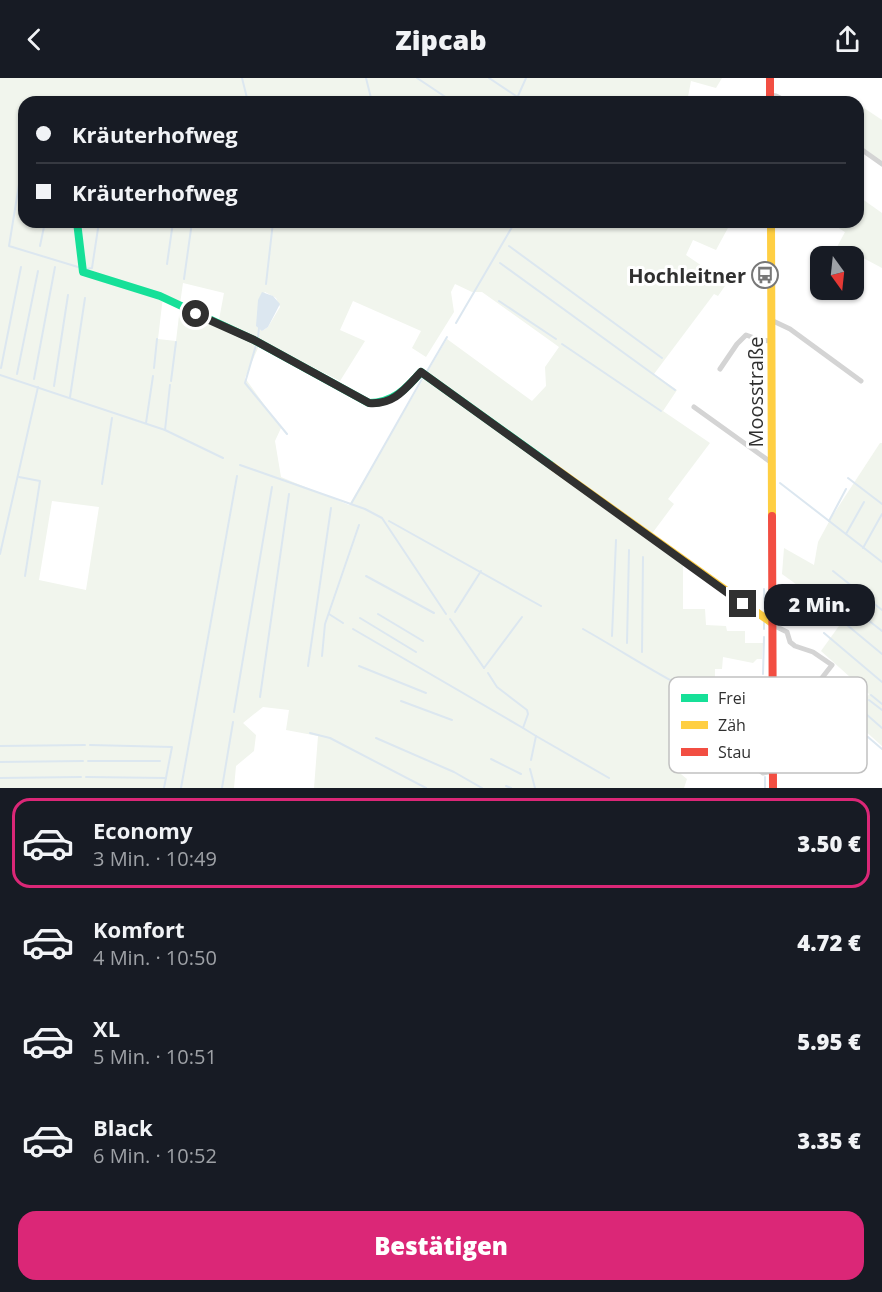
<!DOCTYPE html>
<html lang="de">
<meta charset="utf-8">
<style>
body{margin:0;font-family:"Open Sans",sans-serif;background:#20242c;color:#f1f3f6;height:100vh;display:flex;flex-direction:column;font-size:22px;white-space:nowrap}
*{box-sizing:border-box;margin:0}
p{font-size:20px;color:#9ea1a6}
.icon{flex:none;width:33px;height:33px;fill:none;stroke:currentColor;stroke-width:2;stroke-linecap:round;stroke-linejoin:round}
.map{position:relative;height:710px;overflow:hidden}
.sheet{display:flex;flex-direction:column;background:#171b24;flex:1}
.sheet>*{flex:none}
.banner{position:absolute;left:18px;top:18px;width:846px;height:132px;border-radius:18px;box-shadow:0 2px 4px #0004;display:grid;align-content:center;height:132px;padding:0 18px;background:#171b24}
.needle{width:39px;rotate:165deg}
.buttons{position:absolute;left:810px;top:168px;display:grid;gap:12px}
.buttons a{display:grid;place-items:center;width:54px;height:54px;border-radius:12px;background:#171b24;box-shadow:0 2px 4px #0004;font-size:30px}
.end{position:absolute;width:27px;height:27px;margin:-14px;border:8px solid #303030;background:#fff;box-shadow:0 0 0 3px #fff}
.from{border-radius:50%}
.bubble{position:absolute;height:42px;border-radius:18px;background:#171b24;box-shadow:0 2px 4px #0004;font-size:20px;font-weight:800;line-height:42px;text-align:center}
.banner b{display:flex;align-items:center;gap:21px;height:57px;font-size:22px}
.banner b+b{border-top:2px solid #363941}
.banner i{width:15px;height:15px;background:#f1f3f6}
ul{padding:10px 0 0;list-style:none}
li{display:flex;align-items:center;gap:18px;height:90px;margin:0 12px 9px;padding:0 6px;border:3px solid transparent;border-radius:18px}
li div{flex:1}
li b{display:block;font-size:22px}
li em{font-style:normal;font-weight:800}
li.active{border-color:#db2777}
li>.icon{width:54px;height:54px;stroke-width:1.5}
.button{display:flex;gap:12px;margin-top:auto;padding:12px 18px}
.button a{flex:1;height:69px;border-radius:18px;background:#db2777;color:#fff;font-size:24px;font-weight:800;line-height:69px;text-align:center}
header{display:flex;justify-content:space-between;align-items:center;height:78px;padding:0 18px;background:#171b24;font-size:27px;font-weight:800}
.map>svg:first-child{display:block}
.green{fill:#f1f5ed;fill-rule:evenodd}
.water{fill:#dce7f0}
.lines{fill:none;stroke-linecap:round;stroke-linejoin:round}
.stream{stroke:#dce7f0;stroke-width:2}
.street{stroke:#d4d4d4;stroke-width:5}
.fast{stroke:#16e098;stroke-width:8}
.slow{stroke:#ffcf43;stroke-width:8}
.jam{stroke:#f24e42;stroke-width:8}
.route{stroke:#303030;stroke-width:8}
.labels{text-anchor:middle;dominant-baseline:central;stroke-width:6;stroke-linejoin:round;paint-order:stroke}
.poi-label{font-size:20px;font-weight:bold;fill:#303030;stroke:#fff;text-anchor:end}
.street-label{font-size:20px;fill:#303030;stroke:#fff}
.key{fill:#fff;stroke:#c1c1c1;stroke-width:1.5}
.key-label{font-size:16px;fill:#303030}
</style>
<header><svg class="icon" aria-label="back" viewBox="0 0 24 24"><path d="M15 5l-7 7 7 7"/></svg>Zipcab<svg class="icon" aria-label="share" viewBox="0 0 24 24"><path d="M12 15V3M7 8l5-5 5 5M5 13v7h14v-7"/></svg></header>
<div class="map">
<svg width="882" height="710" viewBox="0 0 882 710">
<rect width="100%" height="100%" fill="#fff"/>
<g class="green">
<path d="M0 0H722L716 10 691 3 687 24H24V144H722L729 148 716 172 693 162 686 177 727 205 718 218 714 216 654 296 677 312 663 333 710 365 668 421 674 426 648 461 683 486V531H705L706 547 726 548 727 553H745V565H763L762 581H757L753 585 723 579 722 591H715V611L709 620 690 607 686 632 694 639 693 642 722 666 719 673 722 676 716 684 699 673 694 678 688 675 676 692 687 701 684 710H314L318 658 286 652 289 632 263 629 243 645 256 657 254 673 236 688 234 710H0ZM183 205 224 215 218 247 180 229 176 263 158 261 163 218 180 226ZM455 206 472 214H482L559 269 545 289 546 308 532 323 447 261 349 427 281 399 275 363 281 350 245 300 261 263 340 303 365 263 340 252 353 223 421 253 412 270 426 279 454 234 451 214ZM265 214 276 220 280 229 268 249 262 253C258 237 254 228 265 214ZM52 423 99 429 86 512 39 502Z"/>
<path d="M861 28 882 42V84L858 67V33Z"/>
<path d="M858 118 882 135V190L852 174 837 169 845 154 829 144H858Z"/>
<path d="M880 365H882V668L853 642 869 616 821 573 844 541 782 496 784 470 814 487 818 464 831 440Z"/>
</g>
<path class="water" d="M262 214 273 218 280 226 268 249 262 253 256 248 258 222Z"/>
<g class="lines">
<g class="stream">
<path d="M242 0 248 24"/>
<path d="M366 0 372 24"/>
<path d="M417 0 453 24"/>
<path d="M489 0 525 24"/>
<path d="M518 18 526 0"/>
<path d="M21 94 9 168 78 189"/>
<path d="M40 168 45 144"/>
<path d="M509 168 662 280"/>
<path d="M500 185 675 312"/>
<path d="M167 186 173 144"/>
<path d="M86 191 92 190 99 144"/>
<path d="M184 201 192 144"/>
<path d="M266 206 273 144"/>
<path d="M499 223 556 261"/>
<path d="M456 245 515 144"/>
<path d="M258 259 259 250"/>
<path d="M562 266 661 333"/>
<path d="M256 267 245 305 287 356"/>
<path d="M1 290 21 189"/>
<path d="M154 290 157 261"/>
<path d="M426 295 447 259"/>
<path d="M17 296 38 193"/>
<path d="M0 297 165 352 223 380"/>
<path d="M34 301 55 189"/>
<path d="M171 303 176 264"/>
<path d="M54 308 68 217"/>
<path d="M70 319 85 220"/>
<path d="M146 345 153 298"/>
<path d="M165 352 170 307"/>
<path d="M240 387 365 431 382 440 446 536"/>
<path d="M19 399 40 403 25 498"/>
<path d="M848 400 882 426"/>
<path d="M780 405 882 484"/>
<path d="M102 406 112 340"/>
<path d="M351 426 422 301"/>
<path d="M389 443 541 528"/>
<path d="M829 443 846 411"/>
<path d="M846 456 864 424"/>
<path d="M863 470 882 436"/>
<path d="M0 476 38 309"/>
<path d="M833 493 882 532"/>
<path d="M366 498 434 535"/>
<path d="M764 511 765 535"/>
<path d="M845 524 882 553"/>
<path d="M455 534 481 493"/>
<path d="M329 536 343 545"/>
<path d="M378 536 423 563"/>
<path d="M360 540 416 574"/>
<path d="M450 541 484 590"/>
<path d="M847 547 882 576"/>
<path d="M353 551 523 650"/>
<path d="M583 551C617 570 650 592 685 610"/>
<path d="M764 551V544"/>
<path d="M824 555 882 604"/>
<path d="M612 558 616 462"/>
<path d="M627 565 629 472"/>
<path d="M642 574 643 479"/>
<path d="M322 578 325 546 359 447"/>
<path d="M308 588 331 430"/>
<path d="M359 588 426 615"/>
<path d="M484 590 522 539"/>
<path d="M488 595 497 609 527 632 528 636 523 650 536 658 531 682"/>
<path d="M763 596 764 559"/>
<path d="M763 606 765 661"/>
<path d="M871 617 882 626"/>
<path d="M260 619 289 416"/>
<path d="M869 622 882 632"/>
<path d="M401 623 452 642"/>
<path d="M234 634 272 409"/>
<path d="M866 636 882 650"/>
<path d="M310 655 330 660 426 710"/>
<path d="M536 658 609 700"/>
<path d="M868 659 882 671"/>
<path d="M376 660 454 694 482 710"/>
<path d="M765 665V692"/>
<path d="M90 667 172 669 164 710"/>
<path d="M0 668 85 667"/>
<path d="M491 681 521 696"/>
<path d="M88 683H160"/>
<path d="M0 684 83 683"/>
<path d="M530 691 535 710"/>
<path d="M86 699 166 700"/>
<path d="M0 700 81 699"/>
<path d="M506 708 511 710"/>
<path d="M181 710 237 398"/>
<path d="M222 710 233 644"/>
<path d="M765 710V699"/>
</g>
<g class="street">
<path d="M770 17 776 18 788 24"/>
<path d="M858 69 882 86"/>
<path d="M771 242 790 251 861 303"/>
<path d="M720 291 737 266 746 257 760 262 771 263"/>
<path d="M694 329 772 385"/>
<path d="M772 549H777L787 554 790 564 795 568 813 574 832 587 814 610"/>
<path d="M699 645 763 695 773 693"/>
</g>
<path class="fast" d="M77 144 83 194 160 218 254 262 369 325C393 325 406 311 421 294L552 388"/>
<g class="slow">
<path d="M771 144 772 438"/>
<path d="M552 388 772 545"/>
</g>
<g class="jam">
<path d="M770 0V24"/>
<path d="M772 438 773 710"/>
</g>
</g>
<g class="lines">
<path class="route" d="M196 236 254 262 369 325C394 327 405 311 421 294L743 526"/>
</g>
<defs>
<symbol id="bus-ring" viewBox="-11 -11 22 22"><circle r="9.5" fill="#fff" stroke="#787878" stroke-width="1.5"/><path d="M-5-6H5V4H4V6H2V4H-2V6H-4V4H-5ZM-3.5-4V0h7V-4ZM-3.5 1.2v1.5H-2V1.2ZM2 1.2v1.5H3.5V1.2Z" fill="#787878"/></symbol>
</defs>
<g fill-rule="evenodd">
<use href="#bus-ring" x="750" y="182" width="30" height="30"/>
</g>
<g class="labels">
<g class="poi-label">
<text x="746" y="197">Hochleitner</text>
</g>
<g class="street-label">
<text transform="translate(755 314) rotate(-90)">Moosstraße</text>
</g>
</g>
<rect x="669" y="599" width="198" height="96" rx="9" class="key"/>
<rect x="681" y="616" width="27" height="8" fill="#16e098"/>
<rect x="681" y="643" width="27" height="8" fill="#ffcf43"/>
<rect x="681" y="670" width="27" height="8" fill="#f24e42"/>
<g class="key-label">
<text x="718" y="626">Frei</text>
<text x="718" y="653">Zäh</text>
<text x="718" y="680">Stau</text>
</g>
</svg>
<div class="buttons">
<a><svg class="needle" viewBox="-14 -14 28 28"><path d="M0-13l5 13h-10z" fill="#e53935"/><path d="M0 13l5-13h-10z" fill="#9ea1a6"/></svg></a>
</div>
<i class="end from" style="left:196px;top:236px"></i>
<i class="end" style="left:743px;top:526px"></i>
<div class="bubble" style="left:764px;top:506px;width:111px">2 Min.</div>
<div class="banner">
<b><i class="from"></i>Kräuterhofweg</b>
<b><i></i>Kräuterhofweg</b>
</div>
</div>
<section class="sheet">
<ul>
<li class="active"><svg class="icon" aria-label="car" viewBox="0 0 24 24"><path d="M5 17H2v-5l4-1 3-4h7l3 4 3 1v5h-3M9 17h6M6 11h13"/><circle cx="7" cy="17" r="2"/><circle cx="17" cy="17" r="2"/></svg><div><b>Economy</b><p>3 Min. · 10:49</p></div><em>3.50 €</em></li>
<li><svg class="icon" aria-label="car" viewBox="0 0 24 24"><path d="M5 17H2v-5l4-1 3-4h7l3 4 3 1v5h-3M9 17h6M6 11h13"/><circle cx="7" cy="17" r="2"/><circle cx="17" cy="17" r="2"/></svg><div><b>Komfort</b><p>4 Min. · 10:50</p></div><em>4.72 €</em></li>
<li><svg class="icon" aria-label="car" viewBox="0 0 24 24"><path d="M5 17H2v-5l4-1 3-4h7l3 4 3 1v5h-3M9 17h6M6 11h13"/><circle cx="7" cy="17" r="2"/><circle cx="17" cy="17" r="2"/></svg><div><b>XL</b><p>5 Min. · 10:51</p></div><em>5.95 €</em></li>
<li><svg class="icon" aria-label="car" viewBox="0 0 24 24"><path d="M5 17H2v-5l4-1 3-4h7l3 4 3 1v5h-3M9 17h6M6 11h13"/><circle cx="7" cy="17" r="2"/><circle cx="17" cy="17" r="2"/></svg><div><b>Black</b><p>6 Min. · 10:52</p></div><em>3.35 €</em></li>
</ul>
<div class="button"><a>Bestätigen</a></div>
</section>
